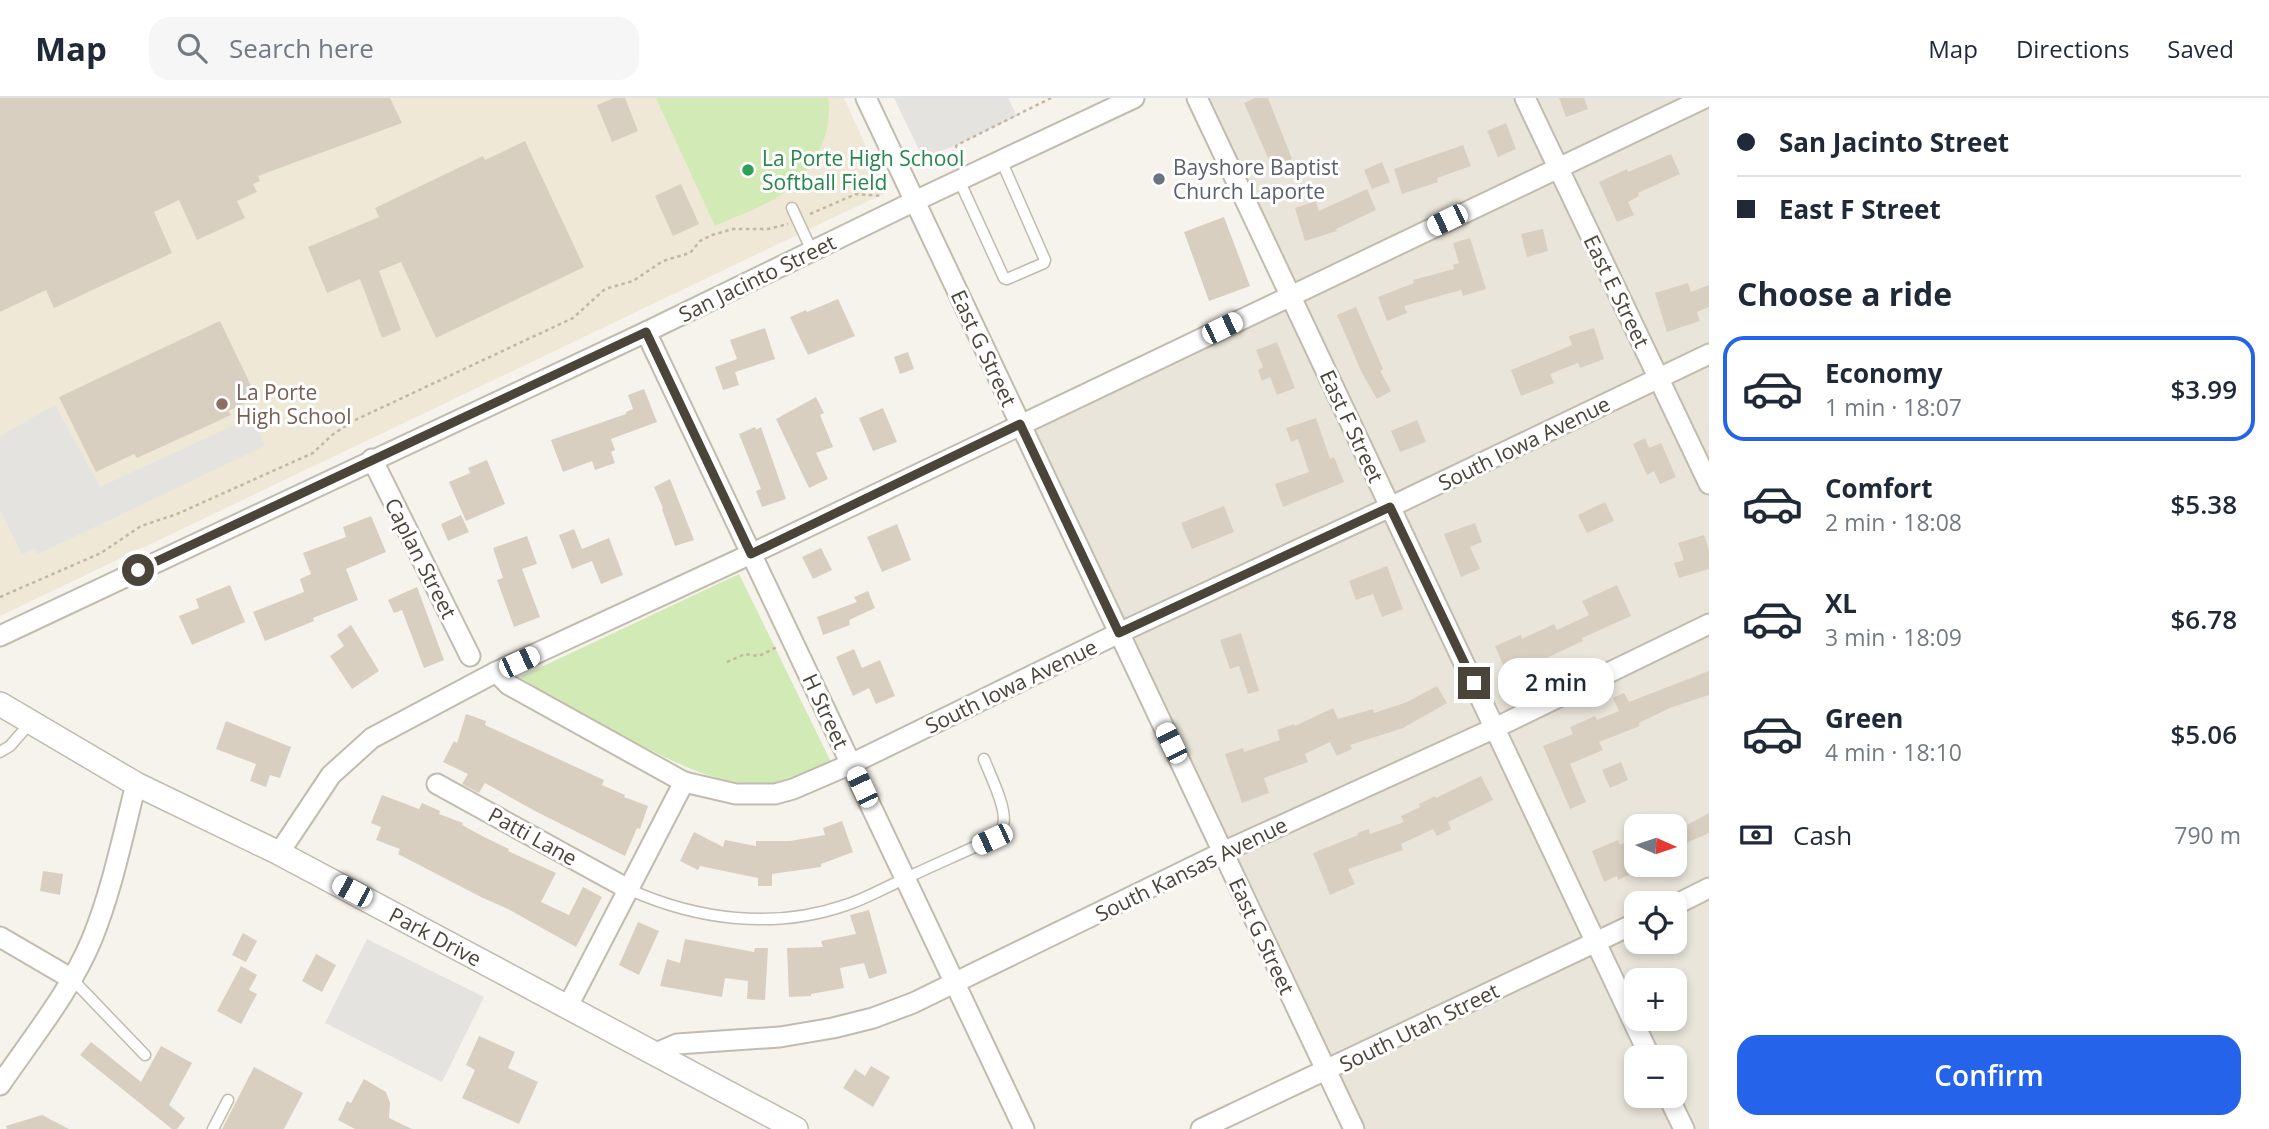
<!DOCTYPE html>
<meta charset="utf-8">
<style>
body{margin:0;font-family:"Open Sans",sans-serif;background:#f6f6f7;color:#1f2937;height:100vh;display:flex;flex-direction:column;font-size:26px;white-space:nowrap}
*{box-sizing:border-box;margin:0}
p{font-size:23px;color:#747a83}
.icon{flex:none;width:38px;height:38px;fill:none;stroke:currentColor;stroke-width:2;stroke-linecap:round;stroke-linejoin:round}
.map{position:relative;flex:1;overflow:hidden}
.sheet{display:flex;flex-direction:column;background:#fff;width:560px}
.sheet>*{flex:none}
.banner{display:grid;align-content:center;height:154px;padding:0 28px;background:#fff}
.needle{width:46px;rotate:93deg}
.buttons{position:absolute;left:1624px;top:716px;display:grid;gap:14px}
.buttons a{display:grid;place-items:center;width:63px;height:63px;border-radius:14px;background:#fff;box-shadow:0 4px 10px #0003;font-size:35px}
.end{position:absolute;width:32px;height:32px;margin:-16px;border:9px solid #4b4439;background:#fff;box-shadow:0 0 0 4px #fff}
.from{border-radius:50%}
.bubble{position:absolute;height:49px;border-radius:21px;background:#fff;box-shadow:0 4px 10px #0003;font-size:23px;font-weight:600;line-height:49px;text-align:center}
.car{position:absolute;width:21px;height:42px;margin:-21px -10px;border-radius:9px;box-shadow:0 0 5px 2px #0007;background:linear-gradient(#fff 24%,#345 0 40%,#fff 0 76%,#345 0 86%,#fff 0)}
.banner b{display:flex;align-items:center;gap:24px;height:66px;font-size:26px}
.banner b+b{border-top:2px solid #e0e1e3}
.banner i{width:18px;height:18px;background:#1f2937}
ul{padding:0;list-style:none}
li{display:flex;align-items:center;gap:21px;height:105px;margin:0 14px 10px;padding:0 14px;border:4px solid transparent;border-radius:21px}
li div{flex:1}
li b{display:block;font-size:26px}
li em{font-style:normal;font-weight:600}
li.current{border-color:#2563eb}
li>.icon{width:63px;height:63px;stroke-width:1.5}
h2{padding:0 28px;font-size:32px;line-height:84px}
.pay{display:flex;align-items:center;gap:18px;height:77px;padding:0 28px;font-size:26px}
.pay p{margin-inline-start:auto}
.cta{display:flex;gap:14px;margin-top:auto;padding:14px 28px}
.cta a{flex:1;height:80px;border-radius:21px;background:#2563eb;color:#fff;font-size:28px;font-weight:600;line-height:80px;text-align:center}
header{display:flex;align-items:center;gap:42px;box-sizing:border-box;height:98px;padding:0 35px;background:#fff;border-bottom:2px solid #e0e1e3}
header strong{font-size:33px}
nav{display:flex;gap:38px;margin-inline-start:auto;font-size:24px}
.search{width:490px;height:63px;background:#f6f6f7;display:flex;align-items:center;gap:18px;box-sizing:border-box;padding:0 24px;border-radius:21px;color:#747a83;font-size:26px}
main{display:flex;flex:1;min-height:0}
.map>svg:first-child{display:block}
.residential{fill:#eae5da;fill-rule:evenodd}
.education{fill:#efe8d6}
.green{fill:#d2eab5}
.parking{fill:#e5e3e0}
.building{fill:#d8cfc1}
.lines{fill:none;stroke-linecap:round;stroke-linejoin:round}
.service-casing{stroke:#c2bbae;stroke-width:13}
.minor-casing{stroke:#c2bbae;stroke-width:23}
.tertiary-casing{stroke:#c2bbae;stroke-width:26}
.path{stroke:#c4b79f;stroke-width:2.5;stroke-dasharray:3.5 3.5;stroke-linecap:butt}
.service{stroke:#fff;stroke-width:10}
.minor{stroke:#fff;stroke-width:19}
.tertiary{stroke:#fff;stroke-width:23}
.route{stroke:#4b4439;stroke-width:9}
.leisure-dot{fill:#2e9e5b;stroke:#fff;stroke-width:2.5}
.worship-dot{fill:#6b7280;stroke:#fff;stroke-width:2.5}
.education-dot{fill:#8d6e63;stroke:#fff;stroke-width:2.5}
.labels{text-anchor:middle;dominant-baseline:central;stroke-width:6;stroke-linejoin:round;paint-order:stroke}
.leisure-label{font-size:21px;fill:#27864d;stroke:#fff;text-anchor:start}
.worship-label{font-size:21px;fill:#5b616d;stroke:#fff;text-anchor:start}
.street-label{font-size:21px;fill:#4b4439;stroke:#fff}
.education-label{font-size:21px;fill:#785e54;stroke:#fff;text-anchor:start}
</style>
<header>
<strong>Map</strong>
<div class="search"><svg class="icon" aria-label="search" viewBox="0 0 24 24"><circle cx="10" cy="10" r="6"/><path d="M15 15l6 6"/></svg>Search here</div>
<nav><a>Map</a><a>Directions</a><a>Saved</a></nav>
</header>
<main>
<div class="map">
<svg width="1709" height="1031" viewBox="0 0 1709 1031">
<rect width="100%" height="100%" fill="#f6f3ec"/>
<path class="residential" d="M1206 0H1709V1031H1365L1030 328 1299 200ZM1636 728H1675V766H1636ZM1636 805H1675V844H1636ZM1636 882H1675V920H1636ZM1636 959H1675V998H1636Z"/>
<path class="education" d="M0 0H844L887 94 0 518Z"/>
<g class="green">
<path d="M656 0H828C833 37 814 73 784 95 766 108 736 118 715 128Z"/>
<path d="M739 476 831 664C810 675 791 685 766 686 712 688 664 659 617 634 584 617 551 600 520 579Z"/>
</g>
<g class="parking">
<path d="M894 0H1008L1017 18 957 47 923 60Z"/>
<path d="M55 307 100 389 252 319 265 348 38 456 34 450 22 457 0 411V338Z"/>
<path d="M367 841 484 899 442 984 325 925Z"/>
</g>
<g class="building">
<path d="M0 0H390L402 25 258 78 260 83 253 86 257 94 237 103 245 120 197 142 179 102 154 114 172 155 54 210 46 192 0 214Z"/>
<path d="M614 0H625L638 33 612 44 597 7Z"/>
<path d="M1255 0H1268L1292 61 1272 69 1244 5Z"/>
<path d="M1559 0H1584L1588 11 1566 19Z"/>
<path d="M1506 25 1516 51 1498 59 1487 33Z"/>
<path d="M525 43 584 169 436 240 401 164 379 173 401 232 382 240 360 181 327 195 308 149 379 119 375 110 483 58 485 62Z"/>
<path d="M1463 47 1471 68 1437 80 1438 84 1402 96 1394 71Z"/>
<path d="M1671 56 1680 76 1638 95 1639 98 1628 104 1634 117 1617 124 1599 84 1627 71 1628 74Z"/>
<path d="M1382 64 1390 84 1372 91 1364 72Z"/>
<path d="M681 86 699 126 673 138 655 98Z"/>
<path d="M1367 91 1376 112 1336 131 1337 133 1305 143 1295 110 1316 103 1319 113Z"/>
<path d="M1224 119 1250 188 1209 203 1184 134Z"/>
<path d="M1543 131 1548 153 1527 159 1521 136Z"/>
<path d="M1470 140 1486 191 1463 198 1461 192 1404 208 1407 215 1387 223 1378 199 1414 185 1413 182 1454 171 1453 167 1459 165 1453 145Z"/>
<path d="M1688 185 1691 194 1709 187V209L1697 214 1700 223 1667 234 1655 195Z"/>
<path d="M838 201 855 238 808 257 790 219 806 212 807 214Z"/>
<path d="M1356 209 1383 271 1380 273 1391 293 1377 301 1362 275 1337 217Z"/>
<path d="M220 223 257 300 228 313 231 317 137 360 134 356 96 374 59 299Z"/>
<path d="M765 230 775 261 735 274 739 287 723 292 715 269 737 261 730 242Z"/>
<path d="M1594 230 1604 261 1580 270 1578 265 1550 276 1554 285 1521 298 1511 272 1572 247 1569 238Z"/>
<path d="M1277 244 1295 290 1277 297 1270 279 1262 283 1258 272 1263 269 1256 252Z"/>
<path d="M908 254 914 271 900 276 894 259Z"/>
<path d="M644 291 657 324 611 341 615 352 611 354 615 365 595 372 592 363 563 374 551 342 626 316V314L633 311 628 297Z"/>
<path d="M816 299 824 315 820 317 833 349 816 355 828 381 809 390 776 321Z"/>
<path d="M883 310 897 344 873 353 859 320Z"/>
<path d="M1316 320 1330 361 1334 359 1344 384 1283 409 1275 386 1309 374 1298 341 1291 344 1286 330Z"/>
<path d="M1417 322 1426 344 1400 354 1391 333Z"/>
<path d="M755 329 756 332 761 329 786 401 762 409 756 393 761 391 739 336Z"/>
<path d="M1645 340 1649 350 1661 345 1676 379 1660 386 1654 373 1647 377 1633 346Z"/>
<path d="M487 362 505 406 466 423 449 384 470 375 468 370Z"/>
<path d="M670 381 694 442 675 448 662 411 663 410 654 389Z"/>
<path d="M1605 404 1614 423 1587 435 1578 417Z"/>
<path d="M1224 408 1234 434 1192 451 1181 425Z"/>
<path d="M461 417 469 434 448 443 441 426Z"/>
<path d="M371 418 386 454 346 471 358 502 313 520 314 523 265 543 253 514 304 494 300 481 311 476 303 455 346 439 343 429Z"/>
<path d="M1475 425 1482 444 1470 449 1480 471 1461 479 1444 436Z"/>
<path d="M897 426 911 462 882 474 867 439Z"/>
<path d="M574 431 582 451 609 440 623 477 601 486 592 463 572 471 559 437Z"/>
<path d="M1704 437 1709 452V471L1679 480 1674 465 1684 462 1678 445Z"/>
<path d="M527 438 537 466 522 471 540 519 514 529 497 482 503 480 493 450Z"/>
<path d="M821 450 832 472 813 481 802 459Z"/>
<path d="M1387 468 1403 511 1382 519 1373 496 1356 502 1349 483Z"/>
<path d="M230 487 245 524 192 547 179 518 199 510 196 501Z"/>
<path d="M1617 487 1631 518 1582 540 1583 543 1540 563 1545 574 1525 582 1520 568 1506 574 1495 548 1521 537 1522 541 1554 526 1557 532 1589 517 1582 503Z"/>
<path d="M417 489 444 562 424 570 402 512 394 515 388 502Z"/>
<path d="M868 493 875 510 849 522 850 527 823 537 817 519 857 504 854 499Z"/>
<path d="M351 527 379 573 352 591 330 558 344 548 337 537Z"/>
<path d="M1241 535 1259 593 1248 596 1239 568 1230 571 1220 542Z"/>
<path d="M854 551 862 570 880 562 895 598 876 606 869 590 853 598 836 559Z"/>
<path d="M1709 573V597L1670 610 1639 625 1640 628 1599 644 1603 652 1570 666 1586 704 1570 711 1543 648 1573 636 1570 629 1595 618 1597 622 1619 613 1613 600 1624 595 1629 604Z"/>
<path d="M1437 588 1447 605 1403 630 1350 647 1352 651 1337 658 1330 644 1305 656 1308 664 1264 680 1269 695 1242 705 1225 656 1243 650 1244 654 1280 642 1277 632 1294 626 1295 628 1333 610 1338 621 1373 611 1374 615 1407 604Z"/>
<path d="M466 616 486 623 485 627 604 682 602 687 625 697 624 699 648 708 640 731 637 730 625 758 535 713 485 685 479 695 462 686 468 676 443 664 454 643 457 645Z"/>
<path d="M226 623 291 649 280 680 270 677 266 689 250 683 256 666 216 651Z"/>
<path d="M1621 664 1628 682 1610 690 1602 672Z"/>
<path d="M1481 678 1493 702 1448 724 1451 731 1437 738 1433 731 1401 746 1403 752 1348 771 1355 786 1330 797 1313 755 1358 737 1357 735 1369 731 1370 736 1404 724 1401 718 1420 709 1419 706 1435 698 1436 700Z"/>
<path d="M382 697 419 711 422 705 440 713 439 716 463 725 462 727 486 740 509 751 508 753 556 775 541 804 569 817 583 789 602 799 576 849 508 811 483 800 398 756 400 751 376 742 381 729 371 725Z"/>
<path d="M1709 715V735L1675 750V725L1685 720 1687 727Z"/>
<path d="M842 723 853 754 821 766V769L772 776V788H758V780L700 768 698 772 680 763 694 734 723 749 725 742 756 748V743H790L825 737 823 730Z"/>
<path d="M1636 739V766H1652L1618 782 1617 778 1604 784 1592 753 1618 742 1620 747Z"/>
<path d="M43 773 63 776 60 797 40 793Z"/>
<path d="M869 812 887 875 869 881 864 865 840 870 844 890 811 896V898L789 899 787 850 823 849 821 843 856 836 850 817Z"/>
<path d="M638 824 659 833 639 877 619 867Z"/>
<path d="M243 835 257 843 246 864 232 857Z"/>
<path d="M685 841 754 854 755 850H768L765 902 747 901 748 883 725 880 722 899 660 888 667 861 680 865Z"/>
<path d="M316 856 336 867 322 894 302 883Z"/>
<path d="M241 868 257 877 249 892 257 896 241 926 217 913Z"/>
<path d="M479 938 515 954 508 970 538 984 519 1026 462 1000 475 972 466 967Z"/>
<path d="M91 944 141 984 161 948 192 965 169 1007 185 1020 177 1031H172L80 957Z"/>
<path d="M871 968 890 979 873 1009 843 990 855 971 865 978Z"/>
<path d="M254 969 303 995 284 1031H222Z"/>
<path d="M364 981 386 994 390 1005 389 1020 412 1031H355L338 1022 347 1003 351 1005Z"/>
<path d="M42 1017 69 1031H7L6 1028Z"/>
</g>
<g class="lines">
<defs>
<g id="service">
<path d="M959 82 1004 180 1007 181 1044 165 1045 162 1001 62"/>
<path d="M792 110 812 153"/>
<path d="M0 654 10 648 30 625"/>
<path d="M628 791C697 822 774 832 846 807 865 801 882 791 900 783 931 768 962 755 992 741 996 737 1002 733 1003 727 1008 712 990 677 984 661"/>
<path d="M72 881 145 957"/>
<path d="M213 1031 228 1002"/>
</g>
<g id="minor">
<path d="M866 0 1354 1031"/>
<path d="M1197 0 1650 959"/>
<path d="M1525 0 1709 386"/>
<path d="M646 234 1024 1031"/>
<path d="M372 361 470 558"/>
<path d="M0 538 646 234 915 103 1134 0"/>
<path d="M496 574 509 587 684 684 736 696H775L793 691 851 666 1119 535 1390 409 1709 256"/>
<path d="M437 686 628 791"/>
<path d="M279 755 331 677 372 640 496 574 751 456 1705 0"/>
<path d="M1675 807 1709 790"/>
<path d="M0 839 72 881"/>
<path d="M568 908 684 684"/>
<path d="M656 955 677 946 780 939 833 930 873 920 913 905 1223 754 1495 630 1709 526"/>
<path d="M0 987C32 940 70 894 92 841 112 792 123 737 136 686"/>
<path d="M1668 998 1684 1031"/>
<path d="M1201 1031 1636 825"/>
</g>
<g id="tertiary">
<path id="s1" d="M0 606 136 686 279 755 796 1031"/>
</g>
</defs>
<use href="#service" class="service-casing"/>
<use href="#minor" class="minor-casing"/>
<use href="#tertiary" class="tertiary-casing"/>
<g class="path">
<path d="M945 68 957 47 1051 0"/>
<path d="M810 116 856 96 883 98"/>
<path d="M0 499 101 455 141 428 177 416 313 355 332 337 353 323 573 220 605 191 633 183 663 163 690 155 700 143 712 137 733 131H768L788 126"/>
<path d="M727 564 745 556 759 558 777 549"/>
</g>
<use href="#service" class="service"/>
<use href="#minor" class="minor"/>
<use href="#tertiary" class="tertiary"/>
</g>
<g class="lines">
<path class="route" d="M138 472 646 234 751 456 1020 326 1119 535 1390 409 1474 585"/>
</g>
<circle class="leisure-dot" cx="748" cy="72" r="7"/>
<circle class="worship-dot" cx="1159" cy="81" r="7"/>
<circle class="education-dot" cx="222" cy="306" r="7"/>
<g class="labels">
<g class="leisure-label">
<text x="762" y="60">La Porte High School<tspan x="762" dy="24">Softball Field</tspan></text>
</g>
<g class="worship-label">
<text x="1173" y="69">Bayshore Baptist<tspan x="1173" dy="24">Church Laporte</tspan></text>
</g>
<g class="street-label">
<text transform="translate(757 180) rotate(-26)">San Jacinto Street</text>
<text transform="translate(1617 193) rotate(64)">East E Street</text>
<text transform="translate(984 250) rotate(65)">East G Street</text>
<text transform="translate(1352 328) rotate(65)">East F Street</text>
<text transform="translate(1524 345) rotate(-26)">South Iowa Avenue</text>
<text transform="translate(421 460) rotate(63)">Caplan Street</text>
<text transform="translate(1011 588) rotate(-26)">South Iowa Avenue</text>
<text transform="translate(826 613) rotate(65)">H Street</text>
<text transform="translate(533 738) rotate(29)">Patti Lane</text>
<text transform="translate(1191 771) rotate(-26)">South Kansas Avenue</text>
<text stroke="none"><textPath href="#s1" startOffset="494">Park Drive</textPath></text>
<text transform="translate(1262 838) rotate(65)">East G Street</text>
<text transform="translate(1419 929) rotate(-26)">South Utah Street</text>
</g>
<g class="education-label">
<text x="236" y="294">La Porte<tspan x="236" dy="24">High School</tspan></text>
</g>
</g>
</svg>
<div class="buttons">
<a><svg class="needle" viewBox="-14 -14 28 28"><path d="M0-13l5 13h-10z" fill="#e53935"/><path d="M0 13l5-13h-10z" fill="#747a83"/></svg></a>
<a><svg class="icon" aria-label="locate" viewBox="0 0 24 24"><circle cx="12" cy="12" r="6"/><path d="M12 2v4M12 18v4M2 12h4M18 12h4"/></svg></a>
<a>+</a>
<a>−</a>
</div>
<i class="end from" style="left:138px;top:472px"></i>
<i class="end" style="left:1474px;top:585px"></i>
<div class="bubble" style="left:1498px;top:560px;width:116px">2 min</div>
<i class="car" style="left:1447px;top:122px;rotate:244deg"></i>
<i class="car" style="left:1222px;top:230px;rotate:64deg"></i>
<i class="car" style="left:519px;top:564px;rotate:65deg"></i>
<i class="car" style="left:1171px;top:645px;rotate:334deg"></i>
<i class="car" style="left:862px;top:689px;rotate:335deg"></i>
<i class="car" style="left:992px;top:741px;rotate:245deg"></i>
<i class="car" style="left:352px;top:793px;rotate:298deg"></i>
</div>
<section class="sheet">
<div class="banner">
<b><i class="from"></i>San Jacinto Street</b>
<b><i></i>East F Street</b>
</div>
<h2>Choose a ride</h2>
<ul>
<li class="current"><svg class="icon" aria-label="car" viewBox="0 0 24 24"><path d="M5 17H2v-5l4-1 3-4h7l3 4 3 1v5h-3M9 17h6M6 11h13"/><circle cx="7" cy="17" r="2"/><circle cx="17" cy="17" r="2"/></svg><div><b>Economy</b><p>1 min · 18:07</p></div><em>$3.99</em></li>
<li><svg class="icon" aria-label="car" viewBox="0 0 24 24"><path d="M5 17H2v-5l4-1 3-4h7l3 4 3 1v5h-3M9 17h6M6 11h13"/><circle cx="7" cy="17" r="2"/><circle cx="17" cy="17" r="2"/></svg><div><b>Comfort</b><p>2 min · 18:08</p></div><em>$5.38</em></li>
<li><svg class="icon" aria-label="car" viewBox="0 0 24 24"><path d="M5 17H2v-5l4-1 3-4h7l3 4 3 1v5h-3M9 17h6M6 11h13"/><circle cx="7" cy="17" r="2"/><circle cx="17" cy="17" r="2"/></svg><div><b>XL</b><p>3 min · 18:09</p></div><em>$6.78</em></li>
<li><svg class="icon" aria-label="car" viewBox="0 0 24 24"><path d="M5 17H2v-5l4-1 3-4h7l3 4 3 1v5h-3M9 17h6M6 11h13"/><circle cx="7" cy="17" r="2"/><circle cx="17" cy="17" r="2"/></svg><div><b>Green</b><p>4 min · 18:10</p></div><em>$5.06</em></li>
</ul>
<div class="pay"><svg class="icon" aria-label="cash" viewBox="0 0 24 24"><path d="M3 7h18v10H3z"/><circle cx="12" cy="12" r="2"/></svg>Cash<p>790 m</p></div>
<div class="cta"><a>Confirm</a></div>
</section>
</main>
